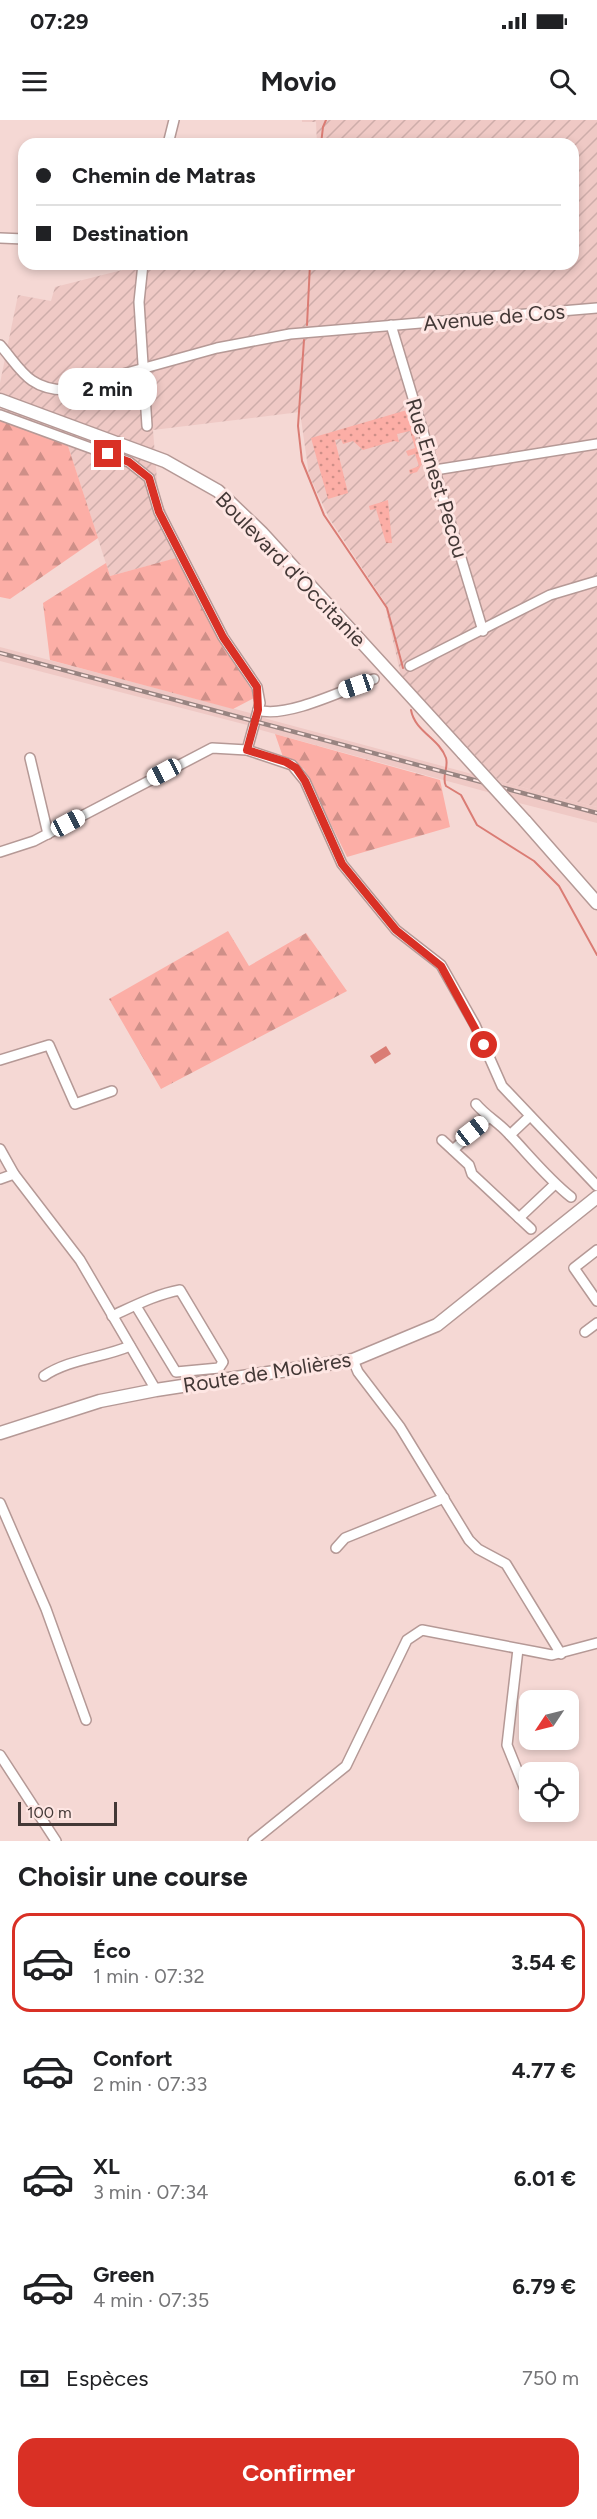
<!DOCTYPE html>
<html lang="fr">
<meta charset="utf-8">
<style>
body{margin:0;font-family:Figtree,sans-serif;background:#f2f2f2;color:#202124;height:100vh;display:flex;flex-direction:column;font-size:22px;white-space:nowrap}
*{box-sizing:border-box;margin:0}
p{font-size:20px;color:#757577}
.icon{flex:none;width:33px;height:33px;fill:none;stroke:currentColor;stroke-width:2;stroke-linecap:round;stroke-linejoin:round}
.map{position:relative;height:1721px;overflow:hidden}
.panel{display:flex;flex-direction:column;background:#fff;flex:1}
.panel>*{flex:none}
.top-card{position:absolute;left:18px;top:18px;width:561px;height:132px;border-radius:18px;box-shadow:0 3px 9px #0003;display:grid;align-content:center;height:132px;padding:0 18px;background:#fff}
.needle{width:39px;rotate:235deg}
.controls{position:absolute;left:519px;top:1570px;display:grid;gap:12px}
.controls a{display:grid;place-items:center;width:60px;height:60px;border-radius:12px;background:#fff;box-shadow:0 3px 9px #0003;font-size:30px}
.scale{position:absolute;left:18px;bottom:15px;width:99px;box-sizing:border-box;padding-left:6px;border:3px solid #433836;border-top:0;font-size:16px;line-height:21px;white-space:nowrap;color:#433836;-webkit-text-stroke:4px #fee6e3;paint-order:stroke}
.end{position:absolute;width:27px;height:27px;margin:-14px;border:8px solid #d93025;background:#fff;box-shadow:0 0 0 3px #fff}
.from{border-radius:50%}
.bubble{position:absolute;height:42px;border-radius:18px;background:#fff;box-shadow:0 3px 9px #0003;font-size:20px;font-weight:700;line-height:42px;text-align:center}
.car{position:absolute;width:18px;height:36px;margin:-18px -9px;border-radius:8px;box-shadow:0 0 4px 2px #0007;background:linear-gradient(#fff 24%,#345 0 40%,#fff 0 76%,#345 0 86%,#fff 0)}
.top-card b{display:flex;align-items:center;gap:21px;height:57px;font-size:22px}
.top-card b+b{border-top:2px solid #e0e0e0}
.top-card i{width:15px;height:15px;background:#202124}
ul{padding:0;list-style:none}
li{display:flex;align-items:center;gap:18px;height:99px;margin:0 12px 9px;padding:0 6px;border:3px solid transparent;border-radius:18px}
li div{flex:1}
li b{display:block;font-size:22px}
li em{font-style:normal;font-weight:700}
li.current{border-color:#d93025}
li>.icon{width:54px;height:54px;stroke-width:1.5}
h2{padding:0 18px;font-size:27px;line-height:72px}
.pay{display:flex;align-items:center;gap:15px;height:66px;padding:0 18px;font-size:22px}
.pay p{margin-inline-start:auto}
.button{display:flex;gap:12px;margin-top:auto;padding:12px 18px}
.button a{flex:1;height:69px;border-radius:18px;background:#d93025;color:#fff;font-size:24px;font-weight:700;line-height:69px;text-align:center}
.status{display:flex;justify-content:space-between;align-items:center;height:42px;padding:0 30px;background:#fff;direction:ltr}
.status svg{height:16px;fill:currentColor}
header{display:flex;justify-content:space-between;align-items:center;height:78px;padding:0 18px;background:#fff;font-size:27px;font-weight:700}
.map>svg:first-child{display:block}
.built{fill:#efc9c5}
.industrial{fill:url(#industrial-furrows)}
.grass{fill:url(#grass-dots)}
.forest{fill:url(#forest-firs)}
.water{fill:#da7c74}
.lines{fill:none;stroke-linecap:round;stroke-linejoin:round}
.stream{stroke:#da7c74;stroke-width:2}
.minor-casing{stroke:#b59996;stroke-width:12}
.major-casing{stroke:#b59996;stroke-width:15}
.minor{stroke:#fff;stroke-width:9}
.major{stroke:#fff;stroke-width:12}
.rail-casing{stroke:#988481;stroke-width:4.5}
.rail{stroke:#fee6e3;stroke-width:2;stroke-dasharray:7;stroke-linecap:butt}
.major-bridge-casing{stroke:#b59996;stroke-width:15;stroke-linecap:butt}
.major-bridge{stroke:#fff;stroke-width:12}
.route{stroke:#d93025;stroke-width:8}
.labels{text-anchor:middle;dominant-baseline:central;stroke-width:6;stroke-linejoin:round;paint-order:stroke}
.street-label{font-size:21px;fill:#433836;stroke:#fee6e3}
</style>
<div class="status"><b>07:29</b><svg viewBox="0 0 49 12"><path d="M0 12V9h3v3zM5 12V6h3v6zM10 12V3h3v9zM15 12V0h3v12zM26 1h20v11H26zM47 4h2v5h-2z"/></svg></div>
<header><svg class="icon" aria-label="menu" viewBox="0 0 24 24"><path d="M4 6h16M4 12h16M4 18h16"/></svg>Movio<svg class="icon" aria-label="search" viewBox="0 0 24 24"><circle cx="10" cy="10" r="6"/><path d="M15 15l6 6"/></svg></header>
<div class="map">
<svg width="597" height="1721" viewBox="0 0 597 1721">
<defs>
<pattern id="industrial-furrows" width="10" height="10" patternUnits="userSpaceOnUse" patternTransform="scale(1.5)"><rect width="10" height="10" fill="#efc9c5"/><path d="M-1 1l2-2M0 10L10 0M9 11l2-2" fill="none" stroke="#ceadaa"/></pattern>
<pattern id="grass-dots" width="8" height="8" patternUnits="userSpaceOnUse" patternTransform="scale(1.5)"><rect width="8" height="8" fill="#fcaea6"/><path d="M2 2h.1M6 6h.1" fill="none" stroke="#ce8f88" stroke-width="1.8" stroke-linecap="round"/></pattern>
<pattern id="forest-firs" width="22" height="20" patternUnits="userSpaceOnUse" patternTransform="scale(1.5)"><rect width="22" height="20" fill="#fcaea6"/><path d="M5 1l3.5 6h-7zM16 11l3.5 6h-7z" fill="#ce8f88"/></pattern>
</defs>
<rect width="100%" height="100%" fill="#f5d8d4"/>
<g class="built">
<path d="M0 527 254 594 251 606 0 541Z"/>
<path d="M260 597 472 654 491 673 257 609Z"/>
<path d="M499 661 597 687V703L519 683Z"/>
</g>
<path class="industrial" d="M302 0H597V687L499 661 401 556 384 481 329 398 309 355 300 292 153 310 158 373 185 436 110 456 68 326 0 300V263L18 175 51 181 55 167 146 144H573V24H317L316 2H302Z"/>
<g class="grass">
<path d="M407 290 422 344 417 352 410 354 409 350 419 346 415 334 408 336 406 331 415 328 410 311 397 314 399 322 394 321 363 330 353 321 343 324 341 319 335 320 348 373 328 379 311 318Z"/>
<path d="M388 380 392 423H386L376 389 370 390 369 386Z"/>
</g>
<g class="forest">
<path d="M0 300 68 326 98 418 10 479 0 477Z"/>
<path d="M176 438 216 514 256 577 233 589 50 540 43 483 106 443 110 456Z"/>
<path d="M275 614 440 660 450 707 347 737 304 649 283 637Z"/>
<path d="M228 811 249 846 306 813 347 871 161 969 109 879Z"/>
</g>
<path class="water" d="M386 926 391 934 375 944 370 936Z"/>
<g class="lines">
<g class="stream">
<path d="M321 24 323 7 326 0"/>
<path d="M307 205 310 144"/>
<path d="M304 220 298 306 302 341 324 395 387 488 403 548"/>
<path d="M411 590C415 612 439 618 446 638 449 648 441 657 446 666L461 675 477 705 534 741 559 766 597 835"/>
</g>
<defs>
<g id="minor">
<path d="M168 24 174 0"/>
<path d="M0 118 24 119"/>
<path d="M143 144 139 182 147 306"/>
<path d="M391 205 483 511"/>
<path d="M0 225C21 249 28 269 65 270L217 228 290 214 597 188"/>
<path d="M0 295 129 342 149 358 159 392 223 517 257 567 260 583 247 630"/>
<path d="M435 350 597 324"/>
<path d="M410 546 550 475 597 461"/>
<path d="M258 590C286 599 346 569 374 559"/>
<path d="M30 638 48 714"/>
<path d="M0 732 34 721 212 628 247 630 292 645 305 661 342 744 396 810 441 845 475 905 502 966 597 1066"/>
<path d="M0 940 49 925 75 984 112 971"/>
<path d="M476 984C486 996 498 1002 508 1013 529 1035 547 1058 571 1077"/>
<path d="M510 1015 530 996"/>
<path d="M442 1020 469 1045 472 1054 531 1109"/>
<path d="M0 1029 14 1054 80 1140 156 1270"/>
<path d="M453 1030 488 998"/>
<path d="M0 1059 14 1054"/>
<path d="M519 1098 555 1064"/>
<path d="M597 1130 574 1148 597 1181"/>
<path d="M112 1196C134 1186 157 1174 180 1170L223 1242 219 1248 176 1252 136 1186"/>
<path d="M585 1212 597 1203"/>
<path d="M353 1240 358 1252 400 1307 469 1420 478 1429 506 1444 561 1534"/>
<path d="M44 1256C69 1239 102 1238 130 1226"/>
<path d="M0 1383 46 1489 86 1600"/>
<path d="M336 1428 345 1418 444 1378"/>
<path d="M518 1529 507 1625 530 1682"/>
<path d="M0 1635 56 1721"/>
<path d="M253 1721 346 1646 407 1520 422 1510 552 1535 597 1523"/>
</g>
<g id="major">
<path d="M0 280 165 341 218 371 262 413 463 633"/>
<path d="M525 701 597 783"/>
<path d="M0 1313 100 1281 156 1270 353 1240 437 1205 597 1077"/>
</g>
</defs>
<use href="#minor" class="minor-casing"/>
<use href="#major" class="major-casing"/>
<use href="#minor" class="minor"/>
<use href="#major" class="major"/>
<defs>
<path id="rail" d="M0 533 597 693"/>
</defs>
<use href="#rail" class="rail-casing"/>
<use href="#rail" class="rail"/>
<defs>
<path id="major-bridge" d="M463 633 525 701"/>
</defs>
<use href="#major-bridge" class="major-bridge-casing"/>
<use href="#major-bridge" class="major-bridge"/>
</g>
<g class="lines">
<path class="route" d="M108 334 129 342 149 358 159 392 223 517 257 567 258 590 247 630 286 642 296 648 305 661 342 744 396 810 441 846 484 925"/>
</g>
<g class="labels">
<g class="street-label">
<text transform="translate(494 197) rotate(-5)">Avenue de Cos</text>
<text transform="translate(437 358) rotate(73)">Rue Ernest Pecou</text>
<text transform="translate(291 449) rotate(46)">Boulevard d'Occitanie</text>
<text transform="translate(267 1252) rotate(-9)">Route de Molières</text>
</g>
</g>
</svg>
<div class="controls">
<a><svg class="needle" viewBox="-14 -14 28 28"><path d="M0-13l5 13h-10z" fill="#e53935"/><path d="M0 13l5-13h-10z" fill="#757577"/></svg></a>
<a><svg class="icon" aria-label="locate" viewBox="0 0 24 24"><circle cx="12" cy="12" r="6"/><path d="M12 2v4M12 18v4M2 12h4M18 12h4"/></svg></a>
</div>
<div class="scale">100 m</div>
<i class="end from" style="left:484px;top:925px"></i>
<i class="end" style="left:108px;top:334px"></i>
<div class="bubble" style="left:58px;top:248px;width:99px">2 min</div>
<i class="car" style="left:356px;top:566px;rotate:251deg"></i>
<i class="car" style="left:164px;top:652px;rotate:242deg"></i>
<i class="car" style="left:68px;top:703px;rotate:62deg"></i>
<i class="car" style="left:472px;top:1011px;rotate:52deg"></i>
<div class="top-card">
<b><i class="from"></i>Chemin de Matras</b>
<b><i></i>Destination</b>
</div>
</div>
<section class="panel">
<h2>Choisir une course</h2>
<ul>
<li class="current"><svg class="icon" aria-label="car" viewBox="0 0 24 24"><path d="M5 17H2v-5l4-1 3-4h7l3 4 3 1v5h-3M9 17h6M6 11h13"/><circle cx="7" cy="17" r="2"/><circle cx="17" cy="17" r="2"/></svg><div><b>Éco</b><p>1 min · 07:32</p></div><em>3.54 €</em></li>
<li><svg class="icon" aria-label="car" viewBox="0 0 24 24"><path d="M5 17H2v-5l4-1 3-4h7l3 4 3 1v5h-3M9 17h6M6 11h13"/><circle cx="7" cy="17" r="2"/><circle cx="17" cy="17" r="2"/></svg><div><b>Confort</b><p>2 min · 07:33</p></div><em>4.77 €</em></li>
<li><svg class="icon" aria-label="car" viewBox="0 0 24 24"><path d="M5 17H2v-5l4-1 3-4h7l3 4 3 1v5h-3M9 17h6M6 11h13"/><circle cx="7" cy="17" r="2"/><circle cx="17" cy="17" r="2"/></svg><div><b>XL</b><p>3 min · 07:34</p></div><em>6.01 €</em></li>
<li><svg class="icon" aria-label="car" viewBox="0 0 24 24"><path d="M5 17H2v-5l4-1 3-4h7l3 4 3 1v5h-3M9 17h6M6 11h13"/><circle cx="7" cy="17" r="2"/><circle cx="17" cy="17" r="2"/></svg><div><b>Green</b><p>4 min · 07:35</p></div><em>6.79 €</em></li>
</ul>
<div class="pay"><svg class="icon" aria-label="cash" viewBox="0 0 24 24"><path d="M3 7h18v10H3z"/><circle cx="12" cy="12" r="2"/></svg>Espèces<p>750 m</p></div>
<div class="button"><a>Confirmer</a></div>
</section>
